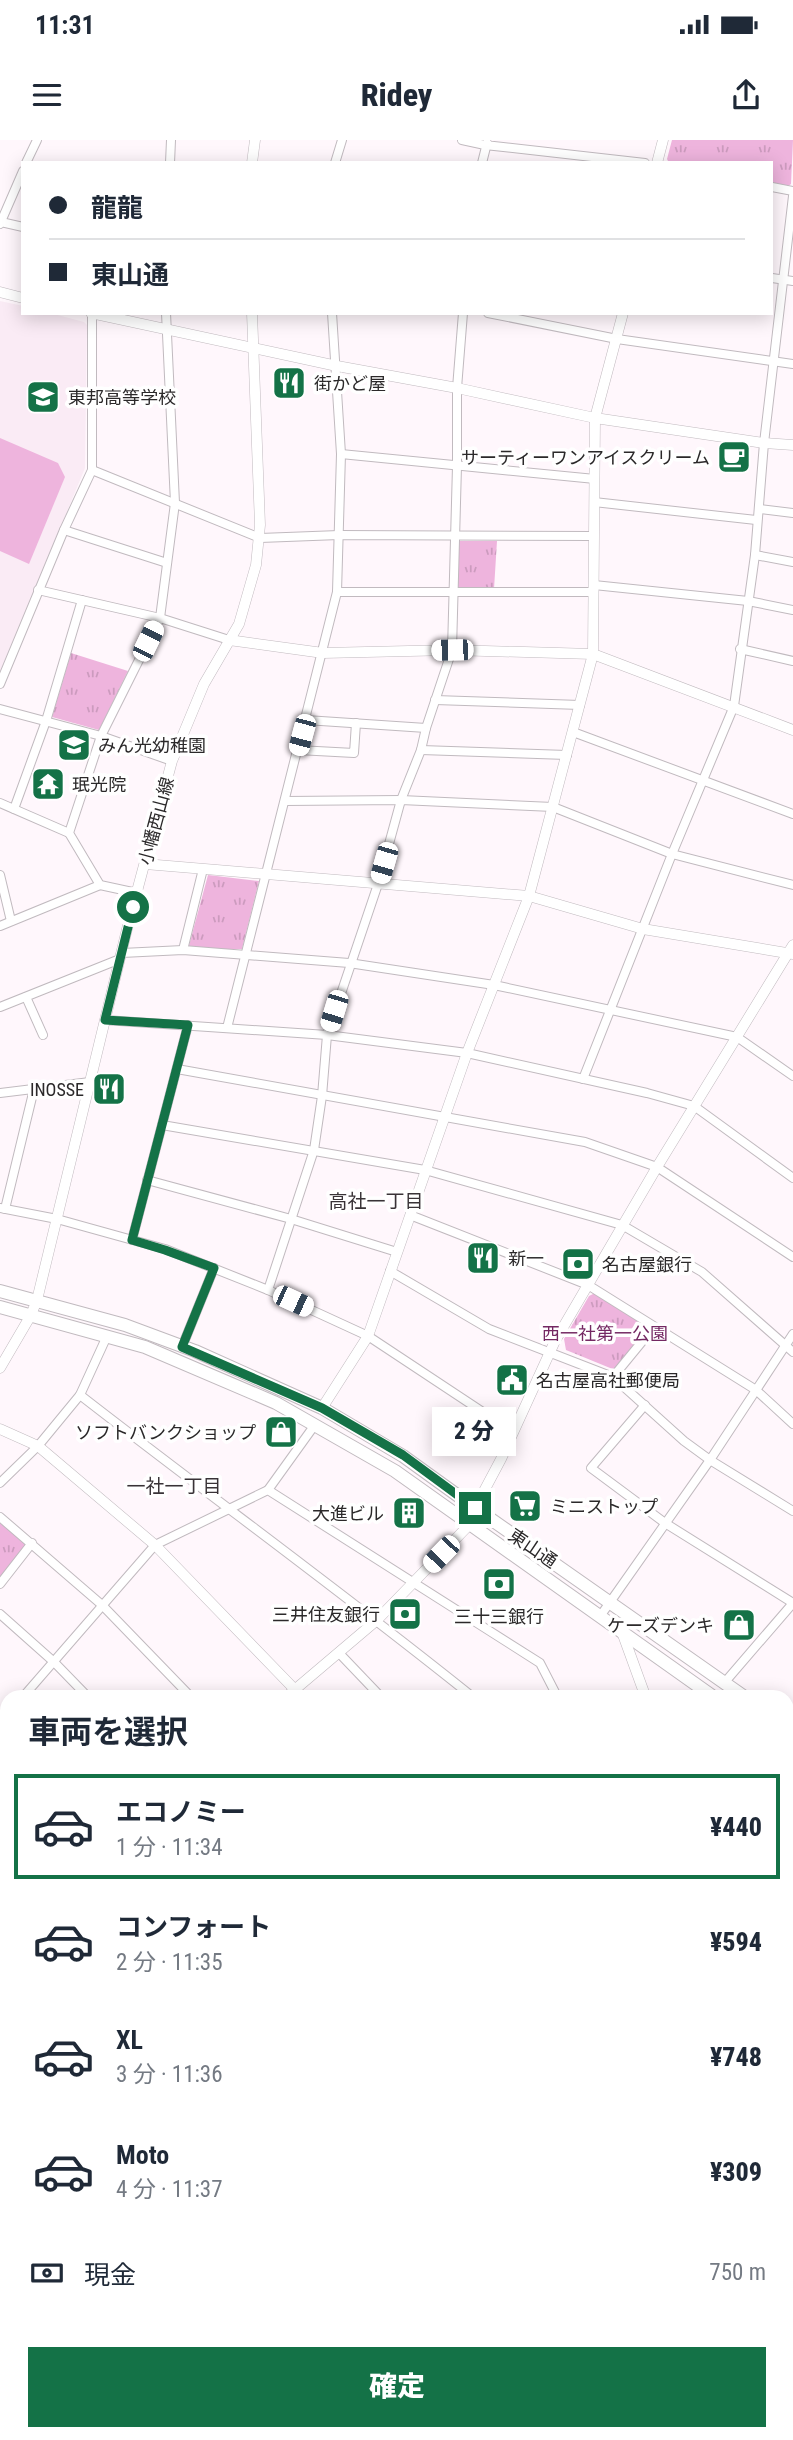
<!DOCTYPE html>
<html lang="ja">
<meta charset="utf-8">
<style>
body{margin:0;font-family:"Roboto Condensed","Noto Sans JP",sans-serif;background:#f2f2f3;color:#1f2937;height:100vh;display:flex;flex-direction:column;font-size:26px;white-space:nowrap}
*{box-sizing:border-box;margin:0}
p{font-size:23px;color:#747a83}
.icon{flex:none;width:38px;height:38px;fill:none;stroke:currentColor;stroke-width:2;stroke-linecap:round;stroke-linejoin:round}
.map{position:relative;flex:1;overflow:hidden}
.details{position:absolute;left:0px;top:1550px;width:794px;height:751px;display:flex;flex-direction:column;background:#fff;border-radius:21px 21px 0 0;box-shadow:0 4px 18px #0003}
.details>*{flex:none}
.top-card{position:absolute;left:21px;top:21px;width:752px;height:154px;border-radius:0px;box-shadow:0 4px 18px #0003;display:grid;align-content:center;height:154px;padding:0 28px;background:#fff}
.end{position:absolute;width:32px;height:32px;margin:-16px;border:9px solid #147247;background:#fff;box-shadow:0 0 0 4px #fff}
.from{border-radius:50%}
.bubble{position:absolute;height:49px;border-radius:0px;background:#fff;box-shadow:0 4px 18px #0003;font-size:23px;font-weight:800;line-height:49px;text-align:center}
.car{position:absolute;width:21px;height:42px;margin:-21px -10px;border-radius:9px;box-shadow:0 0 5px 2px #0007;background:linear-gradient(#fff 24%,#345 0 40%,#fff 0 76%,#345 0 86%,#fff 0)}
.top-card b{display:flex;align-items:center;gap:24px;height:66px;font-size:26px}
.top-card b+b{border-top:2px solid #e0e1e3}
.top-card i{width:18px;height:18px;background:#1f2937}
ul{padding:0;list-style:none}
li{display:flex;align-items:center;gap:21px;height:105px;margin:0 14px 10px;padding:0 14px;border:4px solid transparent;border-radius:0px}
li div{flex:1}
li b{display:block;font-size:26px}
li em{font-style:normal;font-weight:800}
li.on{border-color:#147247}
li>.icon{width:63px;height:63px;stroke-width:1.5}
h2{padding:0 28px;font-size:32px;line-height:84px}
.pay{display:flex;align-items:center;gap:18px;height:77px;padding:0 28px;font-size:26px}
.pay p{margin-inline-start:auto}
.action{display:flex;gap:14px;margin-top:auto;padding:14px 28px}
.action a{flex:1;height:80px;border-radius:0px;background:#147247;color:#fff;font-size:28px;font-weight:800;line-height:80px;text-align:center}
.status{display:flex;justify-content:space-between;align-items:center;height:49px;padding:0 35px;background:#fff;direction:ltr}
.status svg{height:19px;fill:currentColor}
header{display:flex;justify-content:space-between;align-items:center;height:91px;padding:0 28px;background:#fff;font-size:32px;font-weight:800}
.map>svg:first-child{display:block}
.built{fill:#faebf5}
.park{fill:url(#park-tufts)}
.pitch{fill:#eeb4dd}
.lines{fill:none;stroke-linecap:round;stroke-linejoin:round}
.minor-casing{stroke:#c1babf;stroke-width:10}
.tertiary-casing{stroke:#c1babf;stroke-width:11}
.primary-casing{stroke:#c1babf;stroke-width:14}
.minor{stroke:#fff;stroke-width:8}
.tertiary{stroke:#fff;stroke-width:10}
.primary{stroke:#fff;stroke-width:12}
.route{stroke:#147247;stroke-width:9}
.labels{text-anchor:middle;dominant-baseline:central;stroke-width:7;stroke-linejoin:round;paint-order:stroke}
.poi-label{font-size:18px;fill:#2b292a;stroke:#fff;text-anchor:start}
.street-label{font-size:18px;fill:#2b292a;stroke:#fff}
.park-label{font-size:18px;fill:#742963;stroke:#fff}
.neighbourhood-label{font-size:19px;fill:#393337;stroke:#fff}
</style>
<div class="status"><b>11:31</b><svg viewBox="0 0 49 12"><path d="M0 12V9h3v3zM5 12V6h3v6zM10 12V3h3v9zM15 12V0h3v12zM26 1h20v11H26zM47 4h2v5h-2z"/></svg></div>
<header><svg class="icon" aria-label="menu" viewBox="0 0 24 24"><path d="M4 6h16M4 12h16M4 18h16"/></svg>Ridey<svg class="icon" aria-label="share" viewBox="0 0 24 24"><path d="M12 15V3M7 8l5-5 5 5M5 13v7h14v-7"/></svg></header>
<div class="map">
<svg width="793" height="2300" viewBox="0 0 793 2300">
<defs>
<pattern id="park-tufts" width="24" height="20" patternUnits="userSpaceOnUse" patternTransform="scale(1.75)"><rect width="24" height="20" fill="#eeb4dd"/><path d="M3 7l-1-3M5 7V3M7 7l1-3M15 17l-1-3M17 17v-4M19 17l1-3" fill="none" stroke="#cc9bbe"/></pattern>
</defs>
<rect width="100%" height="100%" fill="#fff7fc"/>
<path class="built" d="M0 161 23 166V173H50L84 182 87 185 85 328 0 534Z"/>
<g class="park">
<path d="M672 0H793L791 44 787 47 772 44V23H669L667 19Z"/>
<path d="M459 401H497L494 449H457Z"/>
<path d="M71 513 128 531 99 590 52 577Z"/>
<path d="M208 735 259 741 242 809H188Z"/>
<path d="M595 1153 648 1186V1190L615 1230 566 1210 564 1199 589 1156Z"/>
<path d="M0 1381 26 1401 27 1406 0 1439Z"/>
<path d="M546 2294H634L640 2300H552Z"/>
</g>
<path class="pitch" d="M0 298 58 323 65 337 29 424 0 411Z"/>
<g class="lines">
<defs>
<g id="minor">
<path d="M462 0 485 5 645 23"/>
<path d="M26 23 37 0"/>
<path d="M170 23 171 0"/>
<path d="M335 23 342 0"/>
<path d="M482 23 487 3"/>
<path d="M772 47 793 51"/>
<path d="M1 82 23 87"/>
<path d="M0 84 23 31"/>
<path d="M772 138 793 141"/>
<path d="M488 173 617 199 793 224"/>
<path d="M341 314 595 339"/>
<path d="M92 330 260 398 339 395 594 396"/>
<path d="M594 362 756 380"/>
<path d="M760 369 793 373"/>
<path d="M64 390 167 423"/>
<path d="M755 415 793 422"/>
<path d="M594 445 748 461 793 470"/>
<path d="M38 450 160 478 229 500"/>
<path d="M337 452H594"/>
<path d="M740 509 793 521"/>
<path d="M0 544 64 390 92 330V174"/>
<path d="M435 560 580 565"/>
<path d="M0 569 101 596 172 621"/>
<path d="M306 580 426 588"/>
<path d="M573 592 793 674"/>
<path d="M298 610 354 613 356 583"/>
<path d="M421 610 567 615"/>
<path d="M285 661 401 660 553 667 672 714 793 745"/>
<path d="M0 663 69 693"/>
<path d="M14 669 46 581 82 460"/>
<path d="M0 735 11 781"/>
<path d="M137 753 100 745 69 693 101 596 160 478 175 363 166 173"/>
<path d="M0 786 100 745"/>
<path d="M183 810 203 729"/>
<path d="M122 813 183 810 349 823 494 845 737 897 793 936"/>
<path d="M26 857 43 895"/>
<path d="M0 867 120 819"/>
<path d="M105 880 327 895 467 913 647 953 694 966 793 1038"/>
<path d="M227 888 337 452 341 314 332 173"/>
<path d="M177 929 585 1002 657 1027 793 1117"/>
<path d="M583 939 672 714 734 566 755 415 764 303 793 56"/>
<path d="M0 953 90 942"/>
<path d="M162 985 425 1030 622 1085 702 1132 793 1212"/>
<path d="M147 1040 291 1079 397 1112"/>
<path d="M0 1068 57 1079 165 1109 268 1150 368 1196 513 1292"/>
<path d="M5 1069 34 949"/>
<path d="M410 1075 588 1145 756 1250 793 1284"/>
<path d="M132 1100 188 885"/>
<path d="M390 1131 489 1189 613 1237 684 1301 710 1320 793 1371"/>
<path d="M268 1150 314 1010 322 956 327 895 378 744 401 660 421 610 426 588 452 510 457 326V248L463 173"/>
<path d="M182 1207 214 1128"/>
<path d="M613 1237 654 1187"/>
<path d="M80 1255C211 1357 345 1454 474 1558"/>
<path d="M645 1265 591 1328 665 1383 793 1463"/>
<path d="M0 1343 38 1306 80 1255 107 1196"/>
<path d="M268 1350 314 1286"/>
<path d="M0 1377 102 1465 192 1558"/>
<path d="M0 1444 32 1403"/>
<path d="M0 1474 54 1522 89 1558"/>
<path d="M601 1475 710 1320 793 1194"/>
<path d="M339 1513 382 1558"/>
<path d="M725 1542 793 1463"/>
<path d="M22 1558 155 1405 268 1350 540 1523 558 1558"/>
<path d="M0 1582 7 1574"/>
<path d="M0 1589 7 1596"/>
<path d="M788 1656 793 1649"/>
<path d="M788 1717 793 1721"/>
<path d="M0 1911 7 1904"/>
<path d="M788 1970 793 1965"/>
<path d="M0 1987 7 1995"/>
<path d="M0 2008 7 2006"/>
<path d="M788 2026 793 2033"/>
<path d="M788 2244 793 2249"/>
<path d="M0 2250 7 2263"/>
<path d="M0 2275 7 2272"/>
<path d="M24 2294 27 2300"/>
<path d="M89 2294 93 2300"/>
<path d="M261 2294 266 2300"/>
<path d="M347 2294 353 2300"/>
<path d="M446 2294 452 2300"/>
<path d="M638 2294 644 2300"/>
<path d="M745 2294 751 2300"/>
<path d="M134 2300 144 2294"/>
<path d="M422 2300 429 2294"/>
<path d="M669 2300 676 2294"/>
</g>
<g id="tertiary">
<path d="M252 23 255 0"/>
<path d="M657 23 663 0"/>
<path d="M0 152 23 158"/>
<path d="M91 173 337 226 457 248 595 278 764 303 793 305"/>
<path d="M229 500 323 513 452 510 593 514 793 590"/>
<path d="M145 724 529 756 643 789 793 814"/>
<path d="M0 1228 31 1175 37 1160 129 781 172 621 204 544 239 484 256 425 260 385 252 173"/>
<path d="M322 1268 368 1196 467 913 529 756 593 514 595 278 623 173"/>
<path d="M0 1289 38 1306 155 1405 303 1558"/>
<path d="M622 1492 646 1558"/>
<path d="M285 1558 377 1480 470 1384 475 1368 501 1319 555 1201 657 1027 793 805"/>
<path d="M0 1798 7 1792"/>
<path d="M788 1798 793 1794"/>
<path d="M788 1907 793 1916"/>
<path d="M0 2093 7 2098"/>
<path d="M788 2150 793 2156"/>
<path d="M0 2176 7 2173"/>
<path d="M175 2294 180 2300"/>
<path d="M538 2294 544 2300"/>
</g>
<g id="primary">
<path d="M0 1151 125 1185 195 1211 322 1268 403 1316 475 1368 746 1558"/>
<path d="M0 1167 145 1207 276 1263 395 1331 715 1558"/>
<path d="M788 1588 793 1592"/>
<path d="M788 1609 793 1613"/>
</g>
</defs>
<use href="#minor" class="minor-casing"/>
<use href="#tertiary" class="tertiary-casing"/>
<use href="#primary" class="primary-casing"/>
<use href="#minor" class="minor"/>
<use href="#tertiary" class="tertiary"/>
<use href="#primary" class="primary"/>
</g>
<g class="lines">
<path class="route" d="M133 767 105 880 188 885 132 1100 165 1110 214 1128 182 1207 322 1268 403 1315 475 1368"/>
</g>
<defs>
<symbol id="restaurant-square" viewBox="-11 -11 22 22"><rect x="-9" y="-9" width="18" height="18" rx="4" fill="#147247" stroke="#fff"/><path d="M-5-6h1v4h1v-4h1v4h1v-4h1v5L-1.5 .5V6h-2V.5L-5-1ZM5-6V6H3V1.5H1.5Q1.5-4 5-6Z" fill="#fff"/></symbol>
<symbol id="school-square" viewBox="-11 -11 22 22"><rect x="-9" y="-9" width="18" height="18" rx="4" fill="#147247" stroke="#fff"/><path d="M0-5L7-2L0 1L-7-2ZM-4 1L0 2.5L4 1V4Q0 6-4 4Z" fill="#fff"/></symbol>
<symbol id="cafe-square" viewBox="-11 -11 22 22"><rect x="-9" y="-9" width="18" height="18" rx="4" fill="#147247" stroke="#fff"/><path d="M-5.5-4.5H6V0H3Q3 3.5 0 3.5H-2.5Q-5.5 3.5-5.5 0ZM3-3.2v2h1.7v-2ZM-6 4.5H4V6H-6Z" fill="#fff"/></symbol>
<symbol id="temple-square" viewBox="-11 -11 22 22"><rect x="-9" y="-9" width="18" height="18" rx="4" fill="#147247" stroke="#fff"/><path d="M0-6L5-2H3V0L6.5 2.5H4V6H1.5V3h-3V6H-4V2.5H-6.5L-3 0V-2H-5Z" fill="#fff"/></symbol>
<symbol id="bank-square" viewBox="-11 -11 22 22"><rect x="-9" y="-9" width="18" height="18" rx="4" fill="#147247" stroke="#fff"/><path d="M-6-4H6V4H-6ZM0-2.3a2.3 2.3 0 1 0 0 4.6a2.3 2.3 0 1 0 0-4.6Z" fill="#fff"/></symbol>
<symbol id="civic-square" viewBox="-11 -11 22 22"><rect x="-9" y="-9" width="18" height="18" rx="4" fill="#147247" stroke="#fff"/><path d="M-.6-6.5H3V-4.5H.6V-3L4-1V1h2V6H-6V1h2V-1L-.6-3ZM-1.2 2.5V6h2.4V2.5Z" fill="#fff"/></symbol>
<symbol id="shop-square" viewBox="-11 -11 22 22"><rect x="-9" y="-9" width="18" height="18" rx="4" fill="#147247" stroke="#fff"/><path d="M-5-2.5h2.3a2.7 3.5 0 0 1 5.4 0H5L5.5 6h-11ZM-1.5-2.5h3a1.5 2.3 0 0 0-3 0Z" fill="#fff"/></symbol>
<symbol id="supermarket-square" viewBox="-11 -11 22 22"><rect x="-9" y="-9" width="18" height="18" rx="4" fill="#147247" stroke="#fff"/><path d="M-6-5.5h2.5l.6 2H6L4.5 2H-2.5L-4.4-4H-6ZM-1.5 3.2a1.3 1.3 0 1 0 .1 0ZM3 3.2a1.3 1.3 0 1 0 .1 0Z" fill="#fff"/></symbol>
<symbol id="building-square" viewBox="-11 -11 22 22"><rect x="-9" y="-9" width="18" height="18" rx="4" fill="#147247" stroke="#fff"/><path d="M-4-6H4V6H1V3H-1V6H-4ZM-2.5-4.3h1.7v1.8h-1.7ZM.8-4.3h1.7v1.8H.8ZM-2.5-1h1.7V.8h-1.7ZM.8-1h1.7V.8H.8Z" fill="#fff"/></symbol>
</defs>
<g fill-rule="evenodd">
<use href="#restaurant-square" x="270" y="224" width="38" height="38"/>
<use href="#school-square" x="24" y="238" width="38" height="38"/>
<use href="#cafe-square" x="715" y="298" width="38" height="38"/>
<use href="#school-square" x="55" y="586" width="38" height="38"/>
<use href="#temple-square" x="29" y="625" width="38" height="38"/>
<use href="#restaurant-square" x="90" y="930" width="38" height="38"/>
<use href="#restaurant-square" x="464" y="1099" width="38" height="38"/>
<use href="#bank-square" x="559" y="1105" width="38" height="38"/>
<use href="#civic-square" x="493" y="1221" width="38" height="38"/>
<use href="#shop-square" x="262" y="1273" width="38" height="38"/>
<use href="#supermarket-square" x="506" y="1347" width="38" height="38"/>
<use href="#building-square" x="390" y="1354" width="38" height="38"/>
<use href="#bank-square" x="480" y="1425" width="38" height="38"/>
<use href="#bank-square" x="386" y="1455" width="38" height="38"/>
<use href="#shop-square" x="720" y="1466" width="38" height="38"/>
</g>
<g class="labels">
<g class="poi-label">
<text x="314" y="243">街かど屋</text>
<text x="68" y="257">東邦高等学校</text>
<text x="710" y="317" text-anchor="end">サーティーワンアイスクリーム</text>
<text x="98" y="605">みん光幼稚園</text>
<text x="72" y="644">珉光院</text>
<text x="84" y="949" text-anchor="end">INOSSE</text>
<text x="508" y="1118">新一</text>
<text x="602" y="1124">名古屋銀行</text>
<text x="536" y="1240">名古屋高社郵便局</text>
<text x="256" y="1292" text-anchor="end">ソフトバンクショップ</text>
<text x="550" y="1366">ミニストップ</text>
<text x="384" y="1373" text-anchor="end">大進ビル</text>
<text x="380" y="1474" text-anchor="end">三井住友銀行</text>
<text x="499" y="1476" text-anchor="middle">三十三銀行</text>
<text x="714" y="1485" text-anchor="end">ケーズデンキ</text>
</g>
<g class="street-label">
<text transform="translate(156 681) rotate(-75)">小幡西山線</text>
<text transform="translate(533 1408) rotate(34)">東山通</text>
</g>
<g class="park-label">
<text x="605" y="1193">西一社第一公園</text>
</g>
<g class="neighbourhood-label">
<text x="376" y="1061">高社一丁目</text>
<text x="174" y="1346">一社一丁目</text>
</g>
</g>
</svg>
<i class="end from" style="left:133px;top:767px"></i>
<i class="end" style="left:475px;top:1368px"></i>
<div class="bubble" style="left:432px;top:1267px;width:84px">2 分</div>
<i class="car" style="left:148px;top:501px;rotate:26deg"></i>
<i class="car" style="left:452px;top:510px;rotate:269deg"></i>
<i class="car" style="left:302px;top:595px;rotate:195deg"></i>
<i class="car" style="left:384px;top:723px;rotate:196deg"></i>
<i class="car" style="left:334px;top:871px;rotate:197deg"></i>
<i class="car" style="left:293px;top:1161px;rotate:115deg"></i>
<i class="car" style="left:441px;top:1414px;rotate:224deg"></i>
<div class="top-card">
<b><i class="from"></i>龍龍</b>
<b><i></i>東山通</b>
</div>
<section class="details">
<h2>車両を選択</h2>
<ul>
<li class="on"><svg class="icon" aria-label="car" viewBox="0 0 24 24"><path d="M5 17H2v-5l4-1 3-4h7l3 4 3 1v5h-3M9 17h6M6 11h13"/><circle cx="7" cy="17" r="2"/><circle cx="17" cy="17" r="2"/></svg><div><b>エコノミー</b><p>1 分 · 11:34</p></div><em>¥440</em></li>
<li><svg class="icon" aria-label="car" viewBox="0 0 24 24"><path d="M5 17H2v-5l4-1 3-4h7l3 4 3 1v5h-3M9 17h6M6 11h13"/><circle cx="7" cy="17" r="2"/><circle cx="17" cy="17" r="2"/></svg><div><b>コンフォート</b><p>2 分 · 11:35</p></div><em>¥594</em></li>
<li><svg class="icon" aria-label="car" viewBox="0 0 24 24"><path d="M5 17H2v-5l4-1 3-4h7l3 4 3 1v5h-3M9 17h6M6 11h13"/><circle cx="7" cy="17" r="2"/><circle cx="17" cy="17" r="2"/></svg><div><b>XL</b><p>3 分 · 11:36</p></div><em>¥748</em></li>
<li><svg class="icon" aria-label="car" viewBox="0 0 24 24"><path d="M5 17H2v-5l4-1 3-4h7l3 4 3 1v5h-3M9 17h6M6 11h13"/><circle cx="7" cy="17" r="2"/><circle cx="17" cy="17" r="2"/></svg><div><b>Moto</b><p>4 分 · 11:37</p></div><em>¥309</em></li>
</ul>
<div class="pay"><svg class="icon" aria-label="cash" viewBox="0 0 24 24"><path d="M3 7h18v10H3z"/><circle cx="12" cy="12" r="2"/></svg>現金<p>750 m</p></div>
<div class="action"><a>確定</a></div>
</section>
</div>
